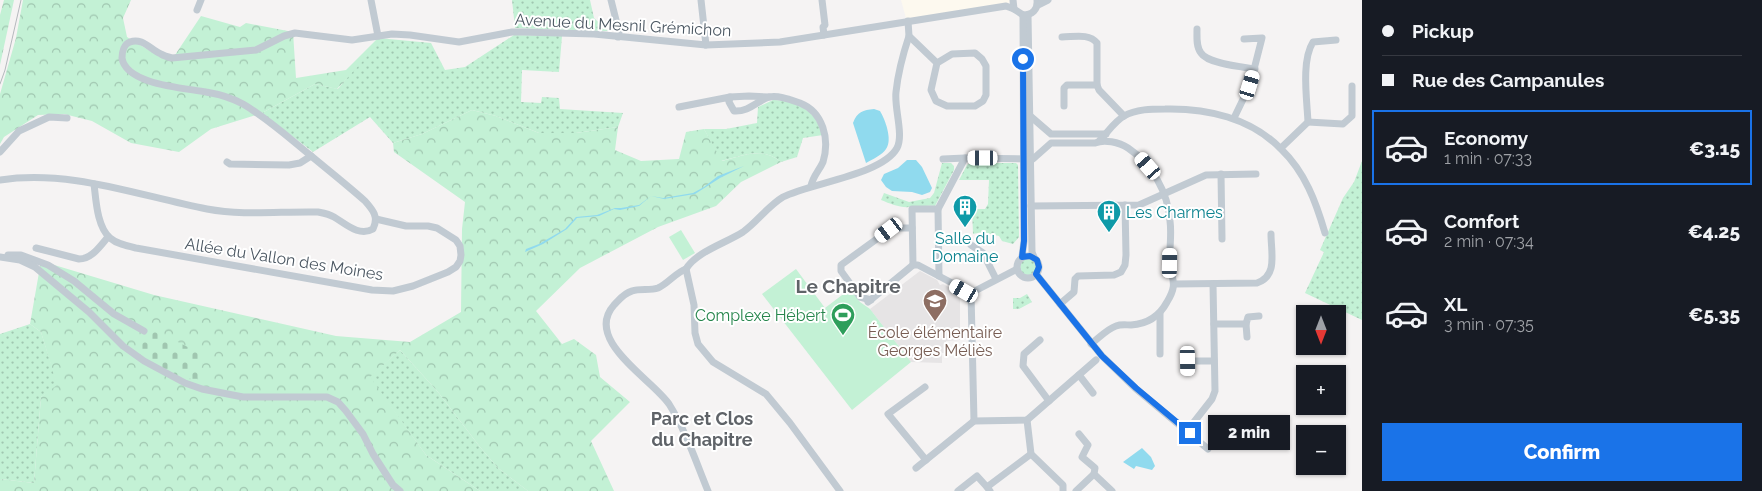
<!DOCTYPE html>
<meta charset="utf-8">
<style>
body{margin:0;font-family:Raleway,sans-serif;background:#20242c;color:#f1f3f6;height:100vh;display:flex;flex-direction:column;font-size:19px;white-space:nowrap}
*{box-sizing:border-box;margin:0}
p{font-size:16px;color:#9ea1a6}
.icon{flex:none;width:28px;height:28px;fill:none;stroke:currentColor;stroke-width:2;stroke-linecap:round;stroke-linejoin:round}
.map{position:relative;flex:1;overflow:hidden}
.side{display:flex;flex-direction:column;background:#171b24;width:400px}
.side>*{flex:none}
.guide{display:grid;align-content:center;height:110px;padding:0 20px;background:#171b24}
.needle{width:32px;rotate:180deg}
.controls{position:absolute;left:1296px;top:305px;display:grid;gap:10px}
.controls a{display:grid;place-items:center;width:50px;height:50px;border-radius:0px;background:#171b24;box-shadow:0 1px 4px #0004;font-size:25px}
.end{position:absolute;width:22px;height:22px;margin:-11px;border:6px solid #1a73e8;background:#fff;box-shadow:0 0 0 2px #fff}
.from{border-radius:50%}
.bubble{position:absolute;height:35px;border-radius:0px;background:#171b24;box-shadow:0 1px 4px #0004;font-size:16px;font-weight:800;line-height:35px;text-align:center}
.car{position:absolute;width:15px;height:30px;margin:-15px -8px;border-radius:6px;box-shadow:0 0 4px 1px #0007;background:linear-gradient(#fff 24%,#345 0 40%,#fff 0 76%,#345 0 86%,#fff 0)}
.guide b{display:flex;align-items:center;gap:18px;height:48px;font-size:19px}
.guide b+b{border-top:1px solid #363941}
.guide i{width:12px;height:12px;background:#f1f3f6}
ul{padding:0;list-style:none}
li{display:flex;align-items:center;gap:15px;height:75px;margin:0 10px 8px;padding:0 10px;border:2px solid transparent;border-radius:0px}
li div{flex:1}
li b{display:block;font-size:19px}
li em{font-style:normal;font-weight:800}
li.current{border-color:#1a73e8}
li>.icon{width:45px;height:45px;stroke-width:1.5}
.button{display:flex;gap:10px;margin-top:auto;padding:10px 20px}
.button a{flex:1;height:58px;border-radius:0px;background:#1a73e8;color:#fff;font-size:20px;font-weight:800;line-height:58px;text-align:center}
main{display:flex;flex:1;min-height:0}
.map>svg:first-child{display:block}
.commercial{fill:#fdf9ef}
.education{fill:#e6e4e5}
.green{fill:url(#green-dots)}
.forest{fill:url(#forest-crowns)}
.cemetery{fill:url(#cemetery-stones)}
.pitch{fill:#c3f1d5}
.water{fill:#90daee}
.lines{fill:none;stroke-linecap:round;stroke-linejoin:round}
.minor{stroke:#c1cad2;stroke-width:7}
.rail{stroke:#b5b8bd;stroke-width:1}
.route{stroke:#1a73e8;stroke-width:6}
.labels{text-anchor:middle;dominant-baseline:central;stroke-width:4;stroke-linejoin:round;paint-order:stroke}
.street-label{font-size:16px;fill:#4a5661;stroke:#fff}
.culture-label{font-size:16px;fill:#0d838f;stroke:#fff;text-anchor:start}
.leisure-label{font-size:16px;fill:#27864d;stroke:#fff;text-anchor:end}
.education-label{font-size:16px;fill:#785e54;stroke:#fff}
.neighbourhood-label{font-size:18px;font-weight:bold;fill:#5f6368;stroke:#fff}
.quarter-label{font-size:19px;font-weight:bold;fill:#5f6368;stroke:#fff}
</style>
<main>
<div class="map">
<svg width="1362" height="491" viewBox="0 0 1362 491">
<defs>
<pattern id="green-dots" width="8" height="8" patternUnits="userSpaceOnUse" patternTransform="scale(1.25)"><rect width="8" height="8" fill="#c3f1d5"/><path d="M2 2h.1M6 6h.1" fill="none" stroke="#a0c6b0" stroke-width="1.8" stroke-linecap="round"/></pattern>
<pattern id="forest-crowns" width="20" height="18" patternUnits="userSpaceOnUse" patternTransform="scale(1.25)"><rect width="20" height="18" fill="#c3f1d5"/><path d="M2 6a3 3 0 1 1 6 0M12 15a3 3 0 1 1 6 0" fill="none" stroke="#a0c6b0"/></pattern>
<pattern id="cemetery-stones" width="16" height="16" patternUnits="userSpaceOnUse" patternTransform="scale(1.25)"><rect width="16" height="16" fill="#c3f1d5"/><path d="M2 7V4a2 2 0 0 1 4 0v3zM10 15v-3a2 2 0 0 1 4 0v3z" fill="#a0c6b0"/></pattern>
</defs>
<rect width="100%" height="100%" fill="#f5f3f3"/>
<path class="commercial" d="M901 0H1010L1007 8 907 22Z"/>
<path class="education" d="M920 271 937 280 940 285 943 284 960 293V340L946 341V353H942V363L911 362 870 309Z"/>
<g class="green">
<path d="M512 0H590L594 18 608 31 515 28Z"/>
<path d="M514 35 562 36 559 72 522 70 521 102 541 103 542 97 559 98 560 109 623 113 618 127 576 133H539L496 116 472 110 422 134 393 143 370 117 313 152 262 113 315 84 338 89 378 38 431 43 445 70 465 67Z"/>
<path d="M773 100C787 100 805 105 814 117 818 122 820 129 823 135L803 138 797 157 781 162C762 146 743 156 721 161L704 129H726L757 123 758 107Z"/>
<path d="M1362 161V320L1305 293 1324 252 1320 250 1343 198 1354 182Z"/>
<path d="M942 163H951L954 166V170L935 206C926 205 919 207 910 207 900 208 891 204 881 200L884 193 909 202 930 198 934 193Z"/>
<path d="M970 163H1016L1018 165 1019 237 1013 244 1002 241 999 236 982 232 973 234 972 209H985L988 204 989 180H959L967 165Z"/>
<circle cx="1028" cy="267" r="8"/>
<path d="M1027 294 1032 302 1019 309H1013V298H1020Z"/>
<path d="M30 324 41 332 58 386 41 397 34 483 0 479V334Z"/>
<path d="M400 350 438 392 480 447 498 468 528 491H480L426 455 369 377Z"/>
</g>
<g class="forest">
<path d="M4 0H14L0 65V15Z"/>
<path d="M23 0H131L123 18 127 37 160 57 175 55 201 16 240 27 246 23 293 32 296 78 346 70 378 38 375 48 337 89 315 84 262 113 211 129 179 152 131 143 92 121 64 114 38 115 4 137 0 144V94L16 38Z"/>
<path d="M472 110 496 116 539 133H576L618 127 615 150 641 161 679 159 686 132 704 129 722 161C743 156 762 146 781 162L741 182 716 206 658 227 580 268 536 311 562 344 574 339 596 355 600 377 630 402 591 441 614 491H528L498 468 480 447 438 392 400 350 370 377 426 455 480 491H0V479L34 483 41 397 57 385 41 332 30 324 41 261 154 295 336 336 410 342 461 312 462 229 465 202 394 152 393 143 422 134Z"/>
</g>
<path class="cemetery" d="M149 327 205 356 197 380 173 375 136 352Z"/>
<g class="pitch">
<path d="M681 230 695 253 683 260 669 237Z"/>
<path d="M796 269 825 308 850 289 860 302 870 309 911 362 852 410 762 294Z"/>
</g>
<g class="water">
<path d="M874 109 880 111C885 119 893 140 886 149 882 155 873 159 866 163L853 123C857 112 863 110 874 109Z"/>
<path d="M907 160H916L922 167 932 188 930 192 922 195 912 192 892 191 886 187 881 180 884 174 898 168Z"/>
<path d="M744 166 720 178 695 194 664 199 651 196 639 206 620 210 614 209 599 216 577 218 567 229 543 244 525 252 526 249 539 244 565 229 576 217 597 215 615 208H621L639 205 651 196 663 198 693 193 704 187 718 176Z"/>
<path d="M1142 448 1151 457 1155 466 1152 470 1136 466 1134 469 1123 462Z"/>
</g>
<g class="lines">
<g class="minor">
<path d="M371 0 378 36"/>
<path d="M611 0 619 32 618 37"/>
<path d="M701 0 706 45"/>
<path d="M822 0 825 25 823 27 824 35"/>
<path d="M1013 0 1014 9 1023 15C1032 15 1038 10 1037 0"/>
<path d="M1038 5 1048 0"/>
<path d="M197 10 201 0"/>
<path d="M1028 15 1032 252 1034 257"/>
<path d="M908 21 909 36 937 63 931 90 936 101 947 106H975L983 101 986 95V66L982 59 975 53 952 54 937 63"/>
<path d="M1197 29C1197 37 1196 47 1201 53 1208 64 1243 67 1255 69"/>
<path d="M1062 37C1074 37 1089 33 1097 43V85L1099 90 1124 116"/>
<path d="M730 97 749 96 769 97"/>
<path d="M1064 106V88L1067 85H1097"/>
<path d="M679 107 730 97 729 102 734 111C749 112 757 101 769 97 779 95 791 100 800 103 823 112 830 139 823 162 819 171 813 176 811 186"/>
<path d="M1029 115 1051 134H1106"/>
<path d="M1234 118 1250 85 1262 38 1244 39"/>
<path d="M1308 122 1343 124 1352 116V86"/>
<path d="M1100 140C1107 133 1115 121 1124 116 1136 109 1152 109 1165 109 1207 108 1251 118 1281 149 1305 172 1316 202 1325 233"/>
<path d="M1281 148 1308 122C1307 100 1301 61 1313 42L1336 40"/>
<path d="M0 152 19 131 49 117 67 118"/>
<path d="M943 159 965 158"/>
<path d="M227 162 230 164 289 165 300 163 311 156"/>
<path d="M1221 174 1222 239"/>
<path d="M0 180C70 169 139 196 207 209 244 216 282 211 318 212 323 213 329 214 334 217 346 224 359 237 373 229 379 217 373 210 365 201 347 185 328 170 310 155 288 137 267 118 243 104 232 98 218 94 206 92 186 88 126 85 122 58 122 52 124 44 130 42 142 37 151 50 161 54 164 56 168 57 172 58L256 50 284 36 295 33 352 40 392 34 410 35 459 42 512 32H523L594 34 706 45 780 42 1006 6 1014 9"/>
<path d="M94 184C96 200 97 227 110 238 117 244 127 246 136 248L372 290 393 291 413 286 448 272 456 267 460 261 461 255 460 246 456 240 437 228 428 226H406L376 219"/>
<path d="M1031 206 1139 205 1206 175 1256 174"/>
<path d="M971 245 983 253 996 279"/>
<path d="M36 248 79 259C92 259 100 246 108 237"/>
<path d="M8 255H21L48 265 74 281 114 314 144 331"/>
<circle cx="1028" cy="267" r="11"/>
<path d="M0 257 20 260 35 267 89 312 123 346 144 361 185 383 202 389 243 397H327L338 402 346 411 363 434 373 454 393 485 400 491"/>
<path d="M1022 257 1024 241 1023 15"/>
<path d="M913 265 912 209H938"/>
<path d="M686 269 694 305 695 333 698 344 713 362 766 394 790 423 840 491"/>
<path d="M1036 274 1102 356 1135 388 1208 449"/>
<path d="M939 276 938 209 965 158 1033 159 1051 143H1095C1104 139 1119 142 1128 148 1152 164 1168 192 1170 221 1172 235 1169 249 1170 263 1172 281 1178 284 1167 302 1159 317 1147 324 1131 325 1126 325 1121 324 1116 326 1107 329 1099 338 1091 344"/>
<path d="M1175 284 1257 283C1278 276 1271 253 1271 234"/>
<path d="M871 300 860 297 841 271V265L889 230 895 228H912"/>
<path d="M868 302 913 265H918L971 293"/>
<path d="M1060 304 1074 292 1075 279 1078 276 1114 275 1121 272 1125 265 1126 255 1125 205"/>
<path d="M1160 314V354"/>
<path d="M1214 324H1246L1247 337"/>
<path d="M1246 324 1248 317 1259 316"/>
<path d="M1040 340 1024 354 1023 366 1049 401"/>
<path d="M1188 372V361H1214"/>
<path d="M1079 375 1093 393"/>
<path d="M925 387 888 414 926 460"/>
<path d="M1027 420 1031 454 1063 485V491"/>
<path d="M974 421 971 293 1017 269"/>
<path d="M1187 431 1212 399 1215 391 1213 284"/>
<path d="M1079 434 1088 445 1082 457 1095 468 1094 474 1112 491"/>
<path d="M916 468 974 421 1027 420 1096 360"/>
<path d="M708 491C696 462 686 431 669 404 652 379 583 340 614 305 619 300 624 293 632 291 640 288 650 291 658 288 669 283 675 273 686 269 696 252 726 243 743 232 757 222 768 206 783 197 810 183 882 175 897 148 904 135 894 108 896 92 898 73 903 54 909 36"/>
<path d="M958 491 977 476 987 487"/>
<path d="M990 491 987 487 1031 454"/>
<path d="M1076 491 1094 474"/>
</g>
<path class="rail" d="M0 84 5 70 21 0"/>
</g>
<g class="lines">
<path class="route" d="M1023 59 1024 241 1022 257 1030 256 1037 260 1039 267 1036 274 1102 356 1136 388 1190 433"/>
</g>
<defs>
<symbol id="building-pin" viewBox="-11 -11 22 30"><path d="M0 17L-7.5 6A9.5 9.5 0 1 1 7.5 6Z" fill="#0f9aa8" stroke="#fff"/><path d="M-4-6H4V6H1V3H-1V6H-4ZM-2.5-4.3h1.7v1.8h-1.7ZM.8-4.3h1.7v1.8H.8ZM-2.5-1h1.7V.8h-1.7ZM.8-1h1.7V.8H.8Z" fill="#fff"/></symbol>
<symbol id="school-pin" viewBox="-11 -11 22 30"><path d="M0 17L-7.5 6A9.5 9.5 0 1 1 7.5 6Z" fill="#8d6e63" stroke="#fff"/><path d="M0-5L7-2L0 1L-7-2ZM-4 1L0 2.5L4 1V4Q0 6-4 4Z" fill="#fff"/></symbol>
<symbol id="stadium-pin" viewBox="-11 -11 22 30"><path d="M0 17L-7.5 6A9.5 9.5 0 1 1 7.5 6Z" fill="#2e9e5b" stroke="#fff"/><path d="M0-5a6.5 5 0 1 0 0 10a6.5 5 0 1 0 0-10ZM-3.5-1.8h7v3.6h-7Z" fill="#fff"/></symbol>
</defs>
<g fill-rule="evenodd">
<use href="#building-pin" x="951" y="193" width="28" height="38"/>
<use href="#building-pin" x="1095" y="198" width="28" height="38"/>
<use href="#school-pin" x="921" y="287" width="28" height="38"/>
<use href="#stadium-pin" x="829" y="301" width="28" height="38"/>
</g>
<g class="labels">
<g class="street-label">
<text transform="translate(623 25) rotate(3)">Avenue du Mesnil Grémichon</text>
<text transform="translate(284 259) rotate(9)">Allée du Vallon des Moines</text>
</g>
<g class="culture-label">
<text x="1126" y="212">Les Charmes</text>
<text x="965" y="238" text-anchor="middle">Salle du<tspan x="965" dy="18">Domaine</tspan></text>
</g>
<g class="leisure-label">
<text x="826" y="315">Complexe Hébert</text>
</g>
<g class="education-label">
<text x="935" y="332">École élémentaire<tspan x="935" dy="18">Georges Méliès</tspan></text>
</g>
<g class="neighbourhood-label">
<text x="702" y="418">Parc et Clos<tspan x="702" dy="21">du Chapitre</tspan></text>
</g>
<g class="quarter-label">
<text x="848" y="286">Le Chapitre</text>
</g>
</g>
</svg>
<div class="controls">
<a><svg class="needle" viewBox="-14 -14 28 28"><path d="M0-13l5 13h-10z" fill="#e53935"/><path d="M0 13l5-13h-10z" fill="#9ea1a6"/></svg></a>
<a>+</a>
<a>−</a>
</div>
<i class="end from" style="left:1023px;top:59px"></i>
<i class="end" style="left:1190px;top:433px"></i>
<div class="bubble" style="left:1208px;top:415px;width:82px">2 min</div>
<i class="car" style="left:1250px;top:85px;rotate:17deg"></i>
<i class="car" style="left:983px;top:158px;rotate:270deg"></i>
<i class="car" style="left:1148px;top:166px;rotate:319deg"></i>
<i class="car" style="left:889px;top:230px;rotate:233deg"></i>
<i class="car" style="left:1170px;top:263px;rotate:1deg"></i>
<i class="car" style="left:964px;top:291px;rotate:300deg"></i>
<i class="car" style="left:1188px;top:361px;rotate:179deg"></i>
</div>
<section class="side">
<div class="guide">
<b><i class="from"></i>Pickup</b>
<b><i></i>Rue des Campanules</b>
</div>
<ul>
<li class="current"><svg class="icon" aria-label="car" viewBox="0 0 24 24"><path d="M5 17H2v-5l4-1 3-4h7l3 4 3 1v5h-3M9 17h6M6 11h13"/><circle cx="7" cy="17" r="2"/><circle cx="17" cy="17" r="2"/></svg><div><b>Economy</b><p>1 min · 07:33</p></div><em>€3.15</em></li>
<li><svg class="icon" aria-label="car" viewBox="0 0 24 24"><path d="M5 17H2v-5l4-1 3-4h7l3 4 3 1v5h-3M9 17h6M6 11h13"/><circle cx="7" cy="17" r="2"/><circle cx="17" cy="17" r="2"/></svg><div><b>Comfort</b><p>2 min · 07:34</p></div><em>€4.25</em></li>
<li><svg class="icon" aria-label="car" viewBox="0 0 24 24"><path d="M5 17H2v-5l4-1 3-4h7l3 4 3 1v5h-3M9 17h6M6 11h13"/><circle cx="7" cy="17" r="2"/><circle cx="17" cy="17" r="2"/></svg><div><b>XL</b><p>3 min · 07:35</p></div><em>€5.35</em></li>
</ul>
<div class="button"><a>Confirm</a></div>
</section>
</main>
